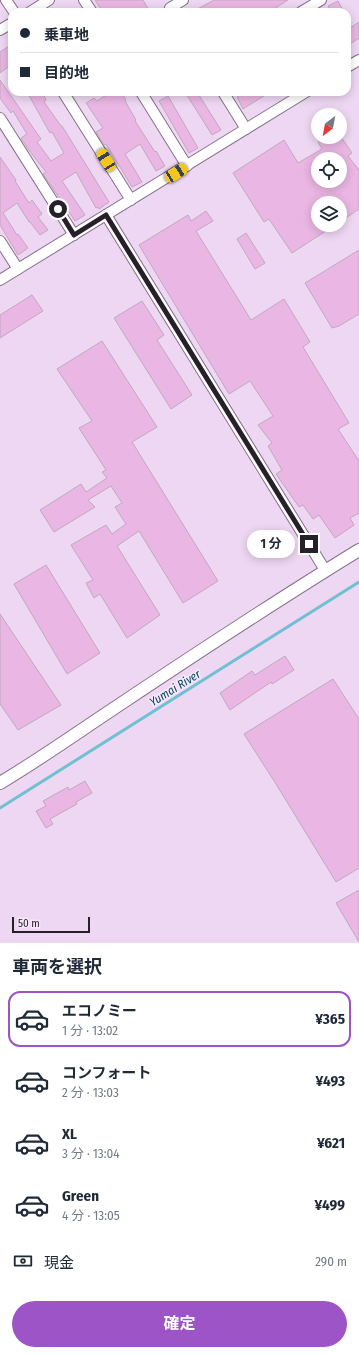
<!DOCTYPE html>
<html lang="ja">
<meta charset="utf-8">
<style>
body{margin:0;font-family:"Fira Sans Condensed","Noto Sans JP",sans-serif;background:#f6f6f7;color:#1f2937;height:100vh;display:flex;flex-direction:column;font-size:15px;white-space:nowrap}
*{box-sizing:border-box;margin:0}
p{font-size:13px;color:#747a83}
.icon{flex:none;width:22px;height:22px;fill:none;stroke:currentColor;stroke-width:2;stroke-linecap:round;stroke-linejoin:round}
.map{position:relative;height:943px;overflow:hidden}
.drawer{display:flex;flex-direction:column;background:#fff;flex:1}
.drawer>*{flex:none}
.banner{position:absolute;left:8px;top:8px;width:343px;height:88px;border-radius:12px;box-shadow:0 2px 10px #0003;display:grid;align-content:center;height:88px;padding:0 12px;background:#fff}
.needle{width:26px;rotate:212deg}
.tools{position:absolute;left:311px;top:108px;display:grid;gap:8px}
.tools a{display:grid;place-items:center;width:36px;height:36px;border-radius:50%;background:#fff;box-shadow:0 2px 10px #0003;font-size:20px}
.scale{position:absolute;left:12px;bottom:10px;width:78px;box-sizing:border-box;padding-left:4px;border:2px solid #271f29;border-top:0;font-size:11px;line-height:14px;white-space:nowrap;color:#271f29;-webkit-text-stroke:3px #f8e6fc;paint-order:stroke}
.end{position:absolute;width:18px;height:18px;margin:-9px;border:5px solid #271f29;background:#fff;box-shadow:0 0 0 2px #fff}
.from{border-radius:50%}
.bubble{position:absolute;height:28px;border-radius:14px;background:#fff;box-shadow:0 2px 10px #0003;font-size:13px;font-weight:700;line-height:28px;text-align:center}
.car{position:absolute;width:12px;height:24px;margin:-12px -6px;border-radius:5px;box-shadow:0 0 3px 1px #0007;background:linear-gradient(#f5c518 24%,#345 0 40%,#f5c518 0 76%,#345 0 86%,#f5c518 0)}
.banner b{display:flex;align-items:center;gap:14px;height:38px;font-size:15px}
.banner b+b{border-top:1px solid #e0e1e3}
.banner i{width:10px;height:10px;background:#1f2937}
ul{padding:0;list-style:none}
li{display:flex;align-items:center;gap:12px;height:56px;margin:0 8px 6px;padding:0 4px;border:2px solid transparent;border-radius:12px}
li div{flex:1}
li b{display:block;font-size:15px}
li em{font-style:normal;font-weight:700}
li.on{border-color:#9d54c6}
li>.icon{width:36px;height:36px;stroke-width:1.5}
h2{padding:0 12px;font-size:18px;line-height:48px}
.pay{display:flex;align-items:center;gap:10px;height:44px;padding:0 12px;font-size:15px}
.pay p{margin-inline-start:auto}
.primary-button{display:flex;gap:8px;margin-top:auto;padding:8px 12px}
.primary-button a{flex:1;height:46px;border-radius:24px;background:#9d54c6;color:#fff;font-size:16px;font-weight:700;line-height:46px;text-align:center}
.map>svg:first-child{display:block}
.lines{fill:none;stroke-linecap:round;stroke-linejoin:round}
.stream{stroke:#70c0d1;stroke-width:3}
.building{fill:#eab6e3;stroke:#c2a8be;fill-rule:evenodd}
.minor-casing{stroke:#847087;stroke-width:12}
.tertiary-casing{stroke:#847087;stroke-width:14}
.minor{stroke:#fff;stroke-width:10}
.tertiary{stroke:#fff;stroke-width:12}
.route{stroke:#271f29;stroke-width:5}
.labels{text-anchor:middle;dominant-baseline:central;stroke-width:3.5;stroke-linejoin:round;paint-order:stroke}
.water-label{font-size:12px;font-style:italic;fill:#004d59;stroke:#f8e6fc}
</style>
<div class="map">
<svg width="359" height="943" viewBox="0 0 359 943">
<rect width="100%" height="100%" fill="#eed7f2"/>
<g class="lines">
<path class="stream" d="M0 808 359 582"/>
</g>
<g class="building">
<path d="M95 0H143L150 12H103Z"/>
<path d="M214 0H288L269 12H192Z"/>
<path d="M338 1 344 12H331L328 6Z"/>
<path d="M359 22V38L347 46V30Z"/>
<path d="M12 44V64L0 73V52Z"/>
<path d="M0 80 41 139 37 142 51 161 64 153 52 132 50 133 27 92H42L46 100 44 102 61 126H62L109 202 99 209 98 207 96 208 76 172 62 181 85 215 75 221 43 174 46 172 28 149 21 138 27 134 13 111 11 113 0 98Z"/>
<path d="M111 92H121L126 100 125 101 136 120 135 121 155 152 156 151 165 166 156 171 140 144 125 154 142 182 132 187 106 144 104 145 96 132 103 128 86 103 94 98 97 101Z"/>
<path d="M185 92H197L221 130 212 135Z"/>
<path d="M245 92H270L243 109 237 97Z"/>
<path d="M168 96 198 148 189 153 159 101Z"/>
<path d="M326 137H341L352 153 348 156 359 170V209L340 222V203H318V225H335L292 253 269 219 264 222 233 173 284 140 298 163 322 149 318 142ZM318 159H340V181H318Z"/>
<path d="M0 157 16 180 15 181 29 203 32 200 42 214 38 217 48 230 40 235 30 222H29L17 203 3 213 17 235 18 234 28 248 18 255 0 225Z"/>
<path d="M206 211 213 221 196 231 251 320 284 299 310 342 303 347 349 423 338 429 359 461V513L350 518 354 525 335 538 319 515 313 519 303 505 299 507 276 474 282 470 268 446 272 443 258 425 273 416 250 381 229 394 139 245 188 215 191 221Z"/>
<path d="M246 233 265 263 255 269 237 239Z"/>
<path d="M359 250V314L339 326 332 328 305 283Z"/>
<path d="M32 295 43 311 0 338V315Z"/>
<path d="M142 301 164 335 157 340 192 395 171 409 114 318Z"/>
<path d="M102 341 157 427 132 442 218 581 183 603 139 531 117 546 160 615 127 638 100 594 94 598 86 583 93 580 71 545 106 525 112 534 126 524 115 507 122 503 111 486 88 500 95 507 54 532 40 510 81 484 86 492 107 478 102 472 106 470 79 428 92 421 57 369Z"/>
<path d="M46 565 100 653 67 674 14 584Z"/>
<path d="M0 614 61 705 18 730 0 704Z"/>
<path d="M285 656 294 670 272 684 271 682 230 710 220 693 252 671 255 675Z"/>
<path d="M333 679 359 719V868L336 882 276 784 244 734Z"/>
<path d="M85 781 92 793 76 802 77 804 50 819 53 824 46 828 36 811 46 806 43 801 68 787 69 790Z"/>
<path d="M359 890V942L336 903Z"/>
</g>
<g class="lines">
<defs>
<g id="minor">
<path d="M6 0 14 12"/>
<path d="M84 0 92 12"/>
<path d="M170 8 183 0"/>
<path d="M30 12 49 0"/>
<path d="M301 12 321 0"/>
<path d="M0 30 12 23"/>
<path d="M347 67 359 60"/>
<path d="M63 92 131 200"/>
<path d="M141 92 187 166"/>
<path d="M223 92 246 129"/>
<path d="M0 118 74 235"/>
<path d="M106 215 325 570"/>
<path d="M0 241 18 269"/>
<path d="M0 280 306 92"/>
</g>
<path id="tertiary" d="M0 783C42 758 81 730 122 703 200 651 279 599 359 550"/>
</defs>
<use href="#minor" class="minor-casing"/>
<use href="#tertiary" class="tertiary-casing"/>
<use href="#minor" class="minor"/>
<use href="#tertiary" class="tertiary"/>
</g>
<g class="lines">
<path class="route" d="M58 209 74 235 106 215 309 544"/>
</g>
<g class="labels">
<g class="water-label">
<text transform="translate(175 688) rotate(-32)">Yumai River</text>
</g>
</g>
</svg>
<div class="tools">
<a><svg class="needle" viewBox="-14 -14 28 28"><path d="M0-13l5 13h-10z" fill="#e53935"/><path d="M0 13l5-13h-10z" fill="#747a83"/></svg></a>
<a><svg class="icon" aria-label="locate" viewBox="0 0 24 24"><circle cx="12" cy="12" r="6"/><path d="M12 2v4M12 18v4M2 12h4M18 12h4"/></svg></a>
<a><svg class="icon" aria-label="layers" viewBox="0 0 24 24"><path d="M12 4l9 5-9 5-9-5zM3 14l9 5 9-5"/></svg></a>
</div>
<div class="scale">50 m</div>
<i class="end from" style="left:58px;top:209px"></i>
<i class="end" style="left:309px;top:544px"></i>
<div class="bubble" style="left:247px;top:530px;width:48px">1 分</div>
<i class="car" style="left:106px;top:160px;rotate:328deg"></i>
<i class="car" style="left:176px;top:173px;rotate:58deg"></i>
<div class="banner">
<b><i class="from"></i>乗車地</b>
<b><i></i>目的地</b>
</div>
</div>
<section class="drawer">
<h2>車両を選択</h2>
<ul>
<li class="on"><svg class="icon" aria-label="car" viewBox="0 0 24 24"><path d="M5 17H2v-5l4-1 3-4h7l3 4 3 1v5h-3M9 17h6M6 11h13"/><circle cx="7" cy="17" r="2"/><circle cx="17" cy="17" r="2"/></svg><div><b>エコノミー</b><p>1 分 · 13:02</p></div><em>¥365</em></li>
<li><svg class="icon" aria-label="car" viewBox="0 0 24 24"><path d="M5 17H2v-5l4-1 3-4h7l3 4 3 1v5h-3M9 17h6M6 11h13"/><circle cx="7" cy="17" r="2"/><circle cx="17" cy="17" r="2"/></svg><div><b>コンフォート</b><p>2 分 · 13:03</p></div><em>¥493</em></li>
<li><svg class="icon" aria-label="car" viewBox="0 0 24 24"><path d="M5 17H2v-5l4-1 3-4h7l3 4 3 1v5h-3M9 17h6M6 11h13"/><circle cx="7" cy="17" r="2"/><circle cx="17" cy="17" r="2"/></svg><div><b>XL</b><p>3 分 · 13:04</p></div><em>¥621</em></li>
<li><svg class="icon" aria-label="car" viewBox="0 0 24 24"><path d="M5 17H2v-5l4-1 3-4h7l3 4 3 1v5h-3M9 17h6M6 11h13"/><circle cx="7" cy="17" r="2"/><circle cx="17" cy="17" r="2"/></svg><div><b>Green</b><p>4 分 · 13:05</p></div><em>¥499</em></li>
</ul>
<div class="pay"><svg class="icon" aria-label="cash" viewBox="0 0 24 24"><path d="M3 7h18v10H3z"/><circle cx="12" cy="12" r="2"/></svg>現金<p>290 m</p></div>
<div class="primary-button"><a>確定</a></div>
</section>
